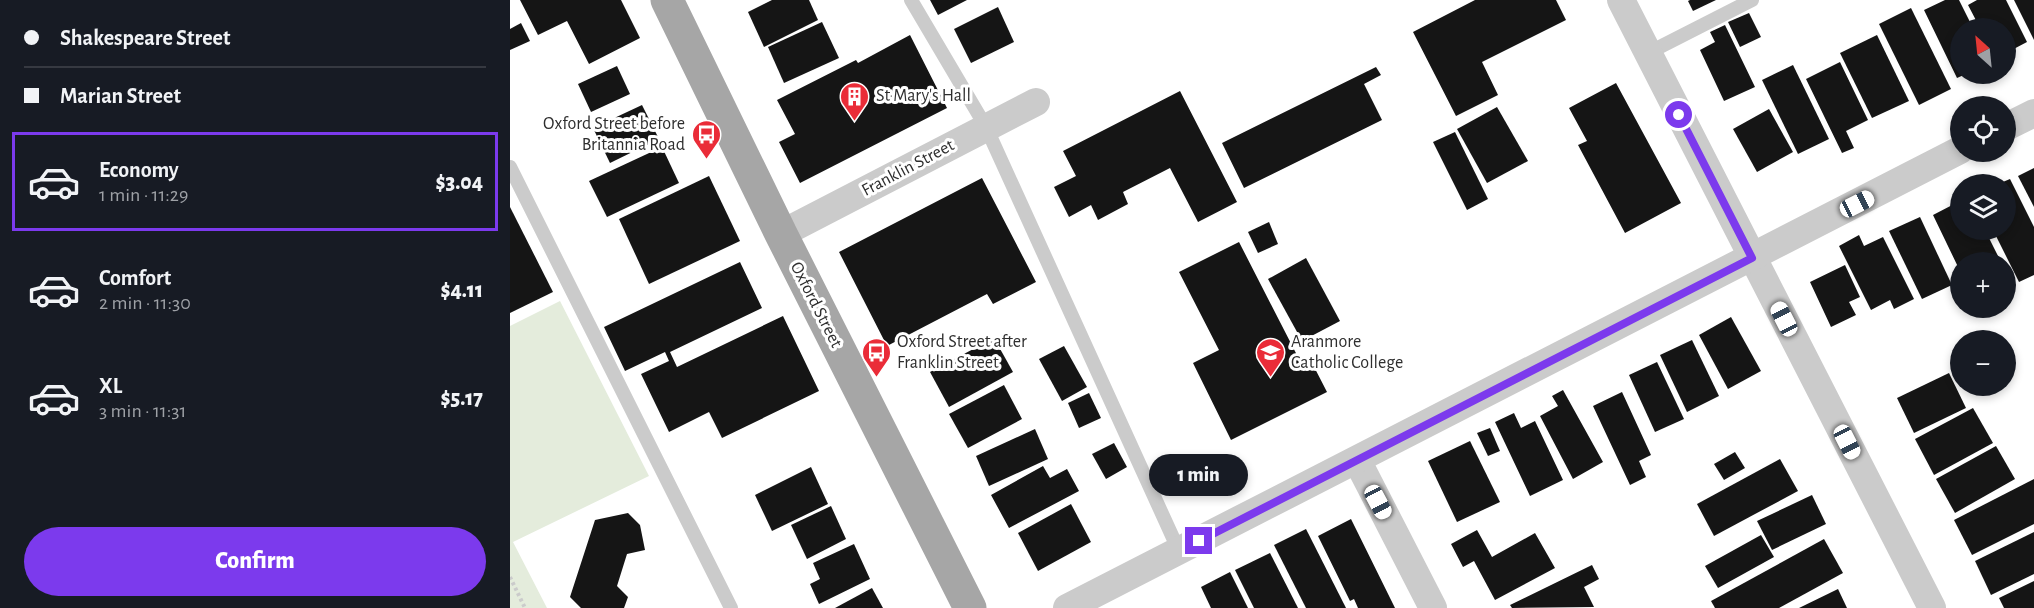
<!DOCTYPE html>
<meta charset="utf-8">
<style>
body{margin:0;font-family:"Alegreya Sans",sans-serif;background:#20242c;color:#f1f3f6;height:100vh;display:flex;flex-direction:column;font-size:22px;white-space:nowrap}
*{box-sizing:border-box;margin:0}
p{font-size:20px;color:#9ea1a6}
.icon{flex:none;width:33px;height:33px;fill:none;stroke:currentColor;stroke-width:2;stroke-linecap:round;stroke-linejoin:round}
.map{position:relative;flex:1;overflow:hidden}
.panel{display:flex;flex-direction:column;background:#171b24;width:510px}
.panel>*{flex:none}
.guide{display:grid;align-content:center;height:132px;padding:0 24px;background:#171b24}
.needle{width:39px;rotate:333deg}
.tools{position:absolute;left:1440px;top:18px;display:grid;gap:12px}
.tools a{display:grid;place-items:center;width:66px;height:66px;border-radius:50%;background:#171b24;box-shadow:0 3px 9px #0003;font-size:30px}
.end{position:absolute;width:27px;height:27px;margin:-14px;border:8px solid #7c3aed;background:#fff;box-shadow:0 0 0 3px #fff}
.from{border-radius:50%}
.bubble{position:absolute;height:42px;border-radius:21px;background:#171b24;box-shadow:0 3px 9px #0003;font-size:20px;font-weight:800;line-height:42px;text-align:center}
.car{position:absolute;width:18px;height:36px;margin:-18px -9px;border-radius:8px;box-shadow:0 0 4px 2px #0007;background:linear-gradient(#fff 24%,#345 0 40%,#fff 0 76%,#345 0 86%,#fff 0)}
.guide b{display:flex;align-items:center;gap:21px;height:57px;font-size:22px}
.guide b+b{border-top:2px solid #363941}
.guide i{width:15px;height:15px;background:#f1f3f6}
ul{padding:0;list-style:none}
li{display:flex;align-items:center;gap:18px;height:99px;margin:0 12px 9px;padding:0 12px;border:3px solid transparent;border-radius:0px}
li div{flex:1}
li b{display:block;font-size:22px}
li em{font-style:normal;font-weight:800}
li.current{border-color:#7c3aed}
li>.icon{width:54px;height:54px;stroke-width:1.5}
.cta{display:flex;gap:12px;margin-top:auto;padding:12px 24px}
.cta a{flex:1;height:69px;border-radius:36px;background:#7c3aed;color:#fff;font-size:24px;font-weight:800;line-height:69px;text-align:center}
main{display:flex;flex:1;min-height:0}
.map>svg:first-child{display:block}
.green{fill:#e4ecdc}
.building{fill:#151515}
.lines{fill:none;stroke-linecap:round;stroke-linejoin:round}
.path{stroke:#cbcbcb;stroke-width:4;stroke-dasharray:3 3;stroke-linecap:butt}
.lane{stroke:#cbcbcb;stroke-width:14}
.street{stroke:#cbcbcb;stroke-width:28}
.primary{stroke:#a6a6a6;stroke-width:33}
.route{stroke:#7c3aed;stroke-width:8}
.labels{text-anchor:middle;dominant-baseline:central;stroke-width:6;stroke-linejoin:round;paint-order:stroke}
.poi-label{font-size:18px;fill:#2e2e2e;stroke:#fff;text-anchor:start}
.street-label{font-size:18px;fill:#2e2e2e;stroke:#fff}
</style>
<main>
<section class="panel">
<div class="guide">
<b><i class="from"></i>Shakespeare Street</b>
<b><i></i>Marian Street</b>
</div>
<ul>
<li class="current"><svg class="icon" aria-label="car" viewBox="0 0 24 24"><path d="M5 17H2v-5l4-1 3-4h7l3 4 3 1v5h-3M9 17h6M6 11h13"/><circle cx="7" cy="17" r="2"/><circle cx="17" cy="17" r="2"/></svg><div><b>Economy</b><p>1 min · 11:29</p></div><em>$3.04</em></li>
<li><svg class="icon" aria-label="car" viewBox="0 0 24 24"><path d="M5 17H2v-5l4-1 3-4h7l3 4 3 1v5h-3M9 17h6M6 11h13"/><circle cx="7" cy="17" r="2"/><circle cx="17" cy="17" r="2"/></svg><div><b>Comfort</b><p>2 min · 11:30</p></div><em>$4.11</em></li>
<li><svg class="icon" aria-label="car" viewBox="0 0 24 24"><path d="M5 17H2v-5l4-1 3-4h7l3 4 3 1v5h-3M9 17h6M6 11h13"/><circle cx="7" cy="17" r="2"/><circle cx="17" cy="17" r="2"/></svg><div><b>XL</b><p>3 min · 11:31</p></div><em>$5.17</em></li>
</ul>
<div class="cta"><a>Confirm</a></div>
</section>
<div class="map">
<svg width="1524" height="608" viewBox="0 0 1524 608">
<rect width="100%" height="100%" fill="#fff"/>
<path class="green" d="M50 301 139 476 3 542 37 608H0V326Z"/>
<g class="building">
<path d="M10 0H111L130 38 79 64 57 21 28 35Z"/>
<path d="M262 0H299L308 20 254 47 238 12Z"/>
<path d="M420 0H457L428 15Z"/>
<path d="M965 0H1046L1056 20 972 62 988 95 946 116 903 32Z"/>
<path d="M1180 0H1206L1183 11 1178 1Z"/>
<path d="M1435 0H1449L1463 28H1450V74H1456L1447 78 1414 10Z"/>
<path d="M1467 0H1496L1517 42 1496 53V28H1470L1458 5Z"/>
<path d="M1504 0H1524V40Z"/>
<path d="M488 7 504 42 461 63 444 29Z"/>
<path d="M1401 8 1441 89 1409 105 1369 24Z"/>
<path d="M1239 13 1251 37 1230 47 1218 22Z"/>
<path d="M312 22 329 58 274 83 258 47Z"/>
<path d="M11 23 20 41 0 50V29Z"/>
<path d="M1215 25 1245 87 1214 101 1190 50 1205 42 1200 32Z"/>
<path d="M400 35 437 108 290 183 269 142 285 134 267 100 346 60 348 63Z"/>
<path d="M1367 35 1399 101 1362 118 1330 53Z"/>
<path d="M1330 62 1358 120 1336 131 1344 148 1332 153 1296 79Z"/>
<path d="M1283 65 1319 139 1288 154 1252 80Z"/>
<path d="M107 66 120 94 81 112 68 84Z"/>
<path d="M866 67 871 75 854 84 872 120 734 188 712 143Z"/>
<path d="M1106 83 1171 203 1115 233 1068 145 1077 141 1059 108Z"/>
<path d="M670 91 727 202 688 222 660 168 613 192 618 204 588 220 581 205 559 217 544 187 566 176 553 151Z"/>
<path d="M132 105 149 139 100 163 83 128Z"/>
<path d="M987 107 1018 161 977 183 947 129Z"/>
<path d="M1259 109 1283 152 1247 172 1223 129Z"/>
<path d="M945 132 978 199 957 210 923 142Z"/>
<path d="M152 147 169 183 97 217 79 181Z"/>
<path d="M1524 168V207L1508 176Z"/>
<path d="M199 176 230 241 139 284 109 219Z"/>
<path d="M472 178 526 282 483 304 477 294 377 346 329 252Z"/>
<path d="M1500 179 1524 227V275L1509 282 1483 230H1496V184H1488Z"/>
<path d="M1450 201V230H1475L1491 262H1450V271L1423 215Z"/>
<path d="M0 207 43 292 0 313Z"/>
<path d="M1410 217 1442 285 1412 299 1379 231Z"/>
<path d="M759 222 768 244 748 253 738 232Z"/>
<path d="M1349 235 1354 246 1373 237 1404 299 1384 309 1380 300 1361 310 1329 246Z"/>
<path d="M729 242 790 361 799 357 817 392 721 440 683 363 709 350 669 272Z"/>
<path d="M796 258 830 321 792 341 758 279Z"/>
<path d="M230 262 252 308 160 352 167 367 273 316 309 391 212 438 199 412 159 432 131 374 159 361 155 352 115 371 94 327Z"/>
<path d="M1335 265 1350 297 1339 302 1346 315 1321 327 1300 282Z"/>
<path d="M1221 317 1251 371 1218 389 1189 335Z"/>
<path d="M484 338 503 372 439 407 420 372Z"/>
<path d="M1182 340 1209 396 1177 412 1150 355Z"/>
<path d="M554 346 577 387 552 401 529 359Z"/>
<path d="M1147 362 1174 419 1145 432 1119 375Z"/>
<path d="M1439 373 1456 408 1404 433 1387 398Z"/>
<path d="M494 385 512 419 458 448 439 414Z"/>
<path d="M1053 390 1093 462 1063 479 1030 416 1048 406 1042 396Z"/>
<path d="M1112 392 1141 455 1129 461 1136 477 1120 485 1083 406Z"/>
<path d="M579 393 591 418 569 428 558 403Z"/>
<path d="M1463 408 1483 443 1424 475 1405 439Z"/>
<path d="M1004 413 1011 428 1025 421 1053 480 1020 496 985 422Z"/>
<path d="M980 428 990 451 978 456 967 433Z"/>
<path d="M525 429 538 459 479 486 466 456Z"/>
<path d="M960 441 990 502 947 522 918 461Z"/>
<path d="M604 443 617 467 596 479 582 454Z"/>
<path d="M1486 446 1505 479 1445 513 1426 479Z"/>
<path d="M1225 452 1235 468 1214 480 1204 464Z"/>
<path d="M1270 459 1288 491 1204 536 1187 504Z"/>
<path d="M533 466 540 478 557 469 569 491 499 528 481 495Z"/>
<path d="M301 467 318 504 262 531 245 495Z"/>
<path d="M1524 479V524L1462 555 1444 520Z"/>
<path d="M1302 495 1316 524 1262 550 1247 521Z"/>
<path d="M561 504 581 542 528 571 508 533Z"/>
<path d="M321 506 336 539 297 559 281 525Z"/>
<path d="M118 513 130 525 135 550 117 554 107 586 118 597 114 608H71L60 597 85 520Z"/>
<path d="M841 519 885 608H848L844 599 840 601 808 536Z"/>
<path d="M796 529 836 608H796L764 545Z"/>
<path d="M967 530 982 557 1025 533 1045 568 985 600 964 561 953 567 941 544Z"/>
<path d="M1524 532V574L1481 595 1465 561Z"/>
<path d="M1251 535 1264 557 1208 588 1195 566Z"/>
<path d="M1314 539 1333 573 1269 608H1205L1201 601Z"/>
<path d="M344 544 360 579 309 604 300 584 310 579 303 563Z"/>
<path d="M760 553 788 608H744L725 570Z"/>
<path d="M1082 565 1089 579 1074 587 1084 607 1002 608 1000 605Z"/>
<path d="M720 572 738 608H701L691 587Z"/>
<path d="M1524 581V608H1494L1489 598Z"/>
<path d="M362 588 373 608H325Z"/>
<path d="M1328 589 1337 608H1289Z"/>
</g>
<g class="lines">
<path class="path" d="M0 577 15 608"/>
<g class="lane">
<path d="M401 0 476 127 669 551"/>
<path d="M1138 53 1242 0"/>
<path d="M0 167 221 608"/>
</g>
<g class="street">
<path d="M1111 0 1422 608"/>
<path d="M1496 127 1524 113"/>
<path d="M271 234 526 102"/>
<path d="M847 460 923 608"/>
<path d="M557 608 1450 150"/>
</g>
<path class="primary" d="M157 0 271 234 460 608"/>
</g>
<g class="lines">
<path class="route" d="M689 541 1242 258 1169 115"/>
</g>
<defs>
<symbol id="building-pin" viewBox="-11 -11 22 30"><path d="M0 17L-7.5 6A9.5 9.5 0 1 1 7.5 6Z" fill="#ea2c38" stroke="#fff"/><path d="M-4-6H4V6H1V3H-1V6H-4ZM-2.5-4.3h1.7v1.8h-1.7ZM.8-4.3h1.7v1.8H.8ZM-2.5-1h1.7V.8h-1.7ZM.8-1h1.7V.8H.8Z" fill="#fff"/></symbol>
<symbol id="bus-pin" viewBox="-11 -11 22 30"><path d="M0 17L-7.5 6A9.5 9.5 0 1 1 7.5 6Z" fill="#ea2c38" stroke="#fff"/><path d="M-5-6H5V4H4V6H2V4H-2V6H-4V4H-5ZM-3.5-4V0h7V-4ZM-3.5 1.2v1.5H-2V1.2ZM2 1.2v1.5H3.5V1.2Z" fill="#fff"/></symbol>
<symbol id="school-pin" viewBox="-11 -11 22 30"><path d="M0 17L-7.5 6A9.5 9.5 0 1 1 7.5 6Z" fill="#ea2c38" stroke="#fff"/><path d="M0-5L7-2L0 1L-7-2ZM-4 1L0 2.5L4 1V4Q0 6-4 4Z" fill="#fff"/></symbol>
</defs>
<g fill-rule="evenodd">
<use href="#building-pin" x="328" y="80" width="33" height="45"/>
<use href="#bus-pin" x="180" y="118" width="33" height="45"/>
<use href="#bus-pin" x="350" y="336" width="33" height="45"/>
<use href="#school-pin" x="744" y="336" width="33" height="45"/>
</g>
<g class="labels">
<g class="poi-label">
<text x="366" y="96">St Mary's Hall</text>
<text x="175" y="124" text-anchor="end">Oxford Street before<tspan x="175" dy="21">Britannia Road</tspan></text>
<text x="387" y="342">Oxford Street after<tspan x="387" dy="21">Franklin Street</tspan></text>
<text x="781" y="342">Aranmore<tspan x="781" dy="21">Catholic College</tspan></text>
</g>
<g class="street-label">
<text transform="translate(398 168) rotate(-28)">Franklin Street</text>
<text transform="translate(306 305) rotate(63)">Oxford Street</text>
</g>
</g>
</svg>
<div class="tools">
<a><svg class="needle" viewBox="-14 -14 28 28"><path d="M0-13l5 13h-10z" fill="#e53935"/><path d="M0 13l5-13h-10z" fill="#9ea1a6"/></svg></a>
<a><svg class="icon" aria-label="locate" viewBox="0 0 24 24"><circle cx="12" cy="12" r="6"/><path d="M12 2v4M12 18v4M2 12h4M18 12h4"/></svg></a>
<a><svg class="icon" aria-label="layers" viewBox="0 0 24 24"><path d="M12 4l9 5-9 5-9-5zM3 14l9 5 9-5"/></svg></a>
<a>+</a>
<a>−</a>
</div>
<i class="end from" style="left:1169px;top:115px"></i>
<i class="end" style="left:689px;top:541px"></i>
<div class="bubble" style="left:639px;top:454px;width:99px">1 min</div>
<i class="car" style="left:1347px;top:204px;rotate:63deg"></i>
<i class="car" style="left:1274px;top:319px;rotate:333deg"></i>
<i class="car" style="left:1337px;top:442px;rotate:153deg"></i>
<i class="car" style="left:868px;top:502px;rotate:152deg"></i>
</div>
</main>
